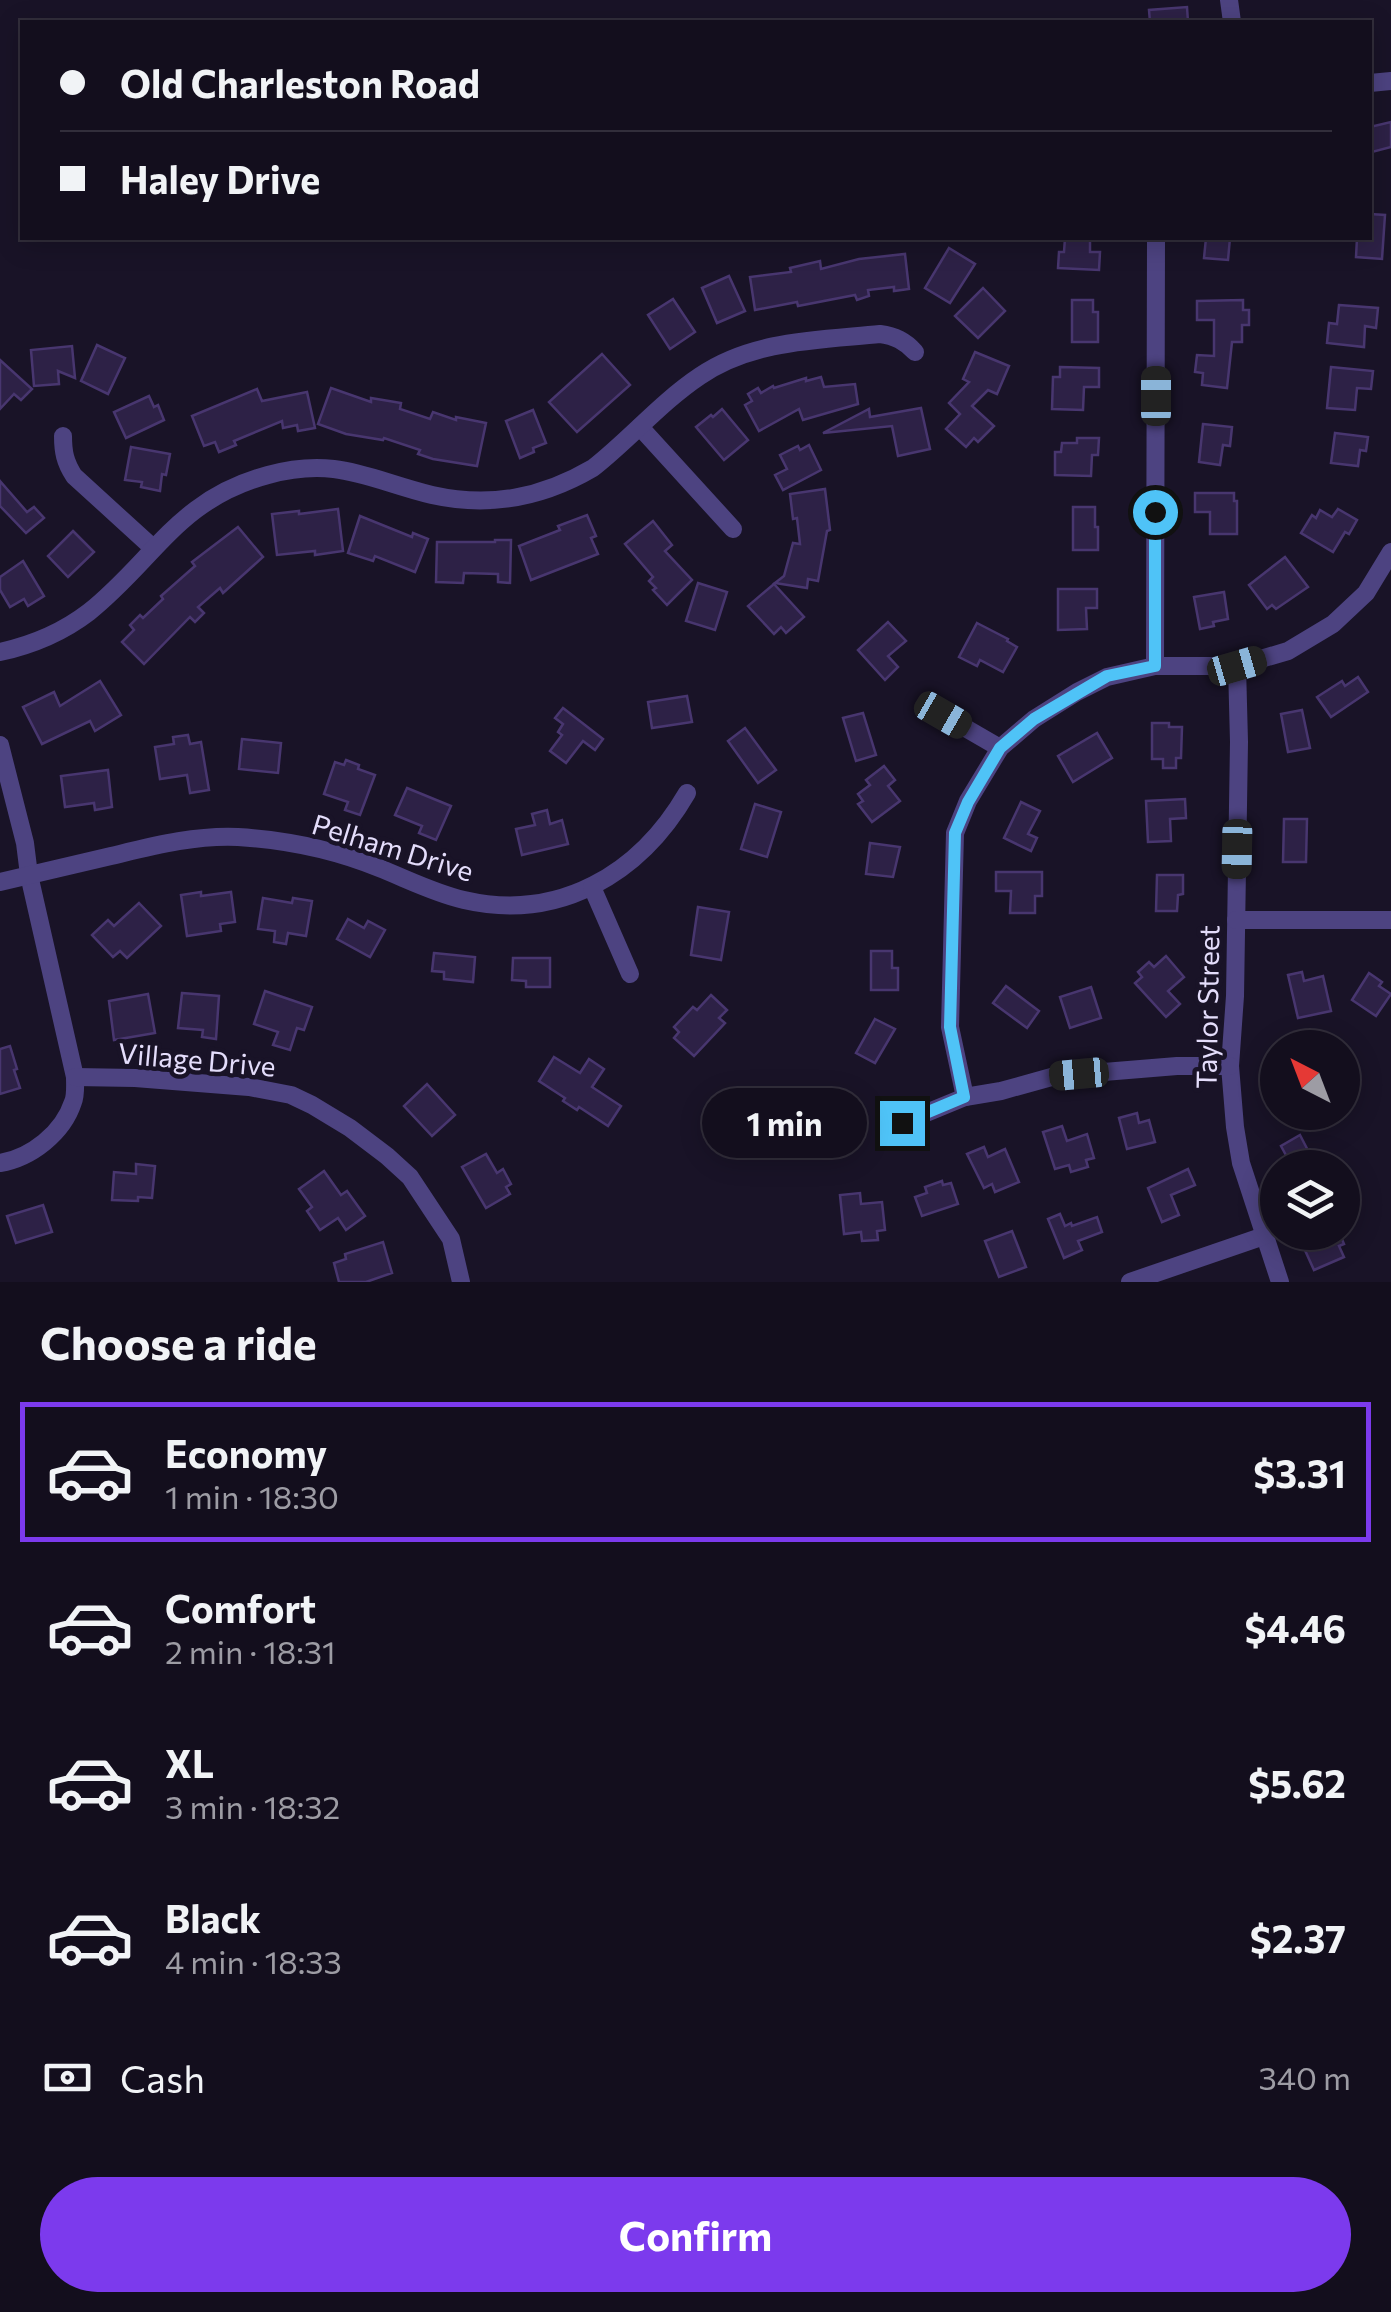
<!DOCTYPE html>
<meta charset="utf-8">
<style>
body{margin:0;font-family:Commissioner,sans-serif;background:#1c1726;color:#f1f3f6;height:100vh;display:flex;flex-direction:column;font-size:38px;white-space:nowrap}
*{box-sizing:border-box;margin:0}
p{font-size:32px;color:#9d9ca4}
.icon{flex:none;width:55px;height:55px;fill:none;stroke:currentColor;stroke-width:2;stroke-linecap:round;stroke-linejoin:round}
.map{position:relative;height:1282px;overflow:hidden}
.panel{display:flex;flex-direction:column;background:#130e1d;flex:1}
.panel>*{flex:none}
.banner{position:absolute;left:20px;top:20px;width:1352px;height:220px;border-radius:0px;box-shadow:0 5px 25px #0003,0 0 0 2px #322e3b;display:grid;align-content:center;height:220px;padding:0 40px;background:#130e1d}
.needle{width:65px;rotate:318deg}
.buttons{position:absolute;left:1260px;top:1030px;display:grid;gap:20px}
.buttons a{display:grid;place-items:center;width:100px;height:100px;border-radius:50%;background:#130e1d;box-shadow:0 5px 25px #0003,0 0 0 2px #322e3b;font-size:50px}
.end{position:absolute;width:45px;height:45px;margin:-22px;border:12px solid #4fc3f7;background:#111;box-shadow:0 0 0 5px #111}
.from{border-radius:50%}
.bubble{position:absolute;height:70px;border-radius:35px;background:#130e1d;box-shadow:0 5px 25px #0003,0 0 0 2px #322e3b;font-size:32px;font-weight:700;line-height:70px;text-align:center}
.car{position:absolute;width:30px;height:60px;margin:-30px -15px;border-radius:12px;box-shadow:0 0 8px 2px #0007;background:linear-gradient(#222 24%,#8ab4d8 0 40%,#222 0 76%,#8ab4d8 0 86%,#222 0)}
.banner b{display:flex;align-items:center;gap:35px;height:95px;font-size:38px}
.banner b+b{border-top:2px solid #322e3b}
.banner i{width:25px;height:25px;background:#f1f3f6}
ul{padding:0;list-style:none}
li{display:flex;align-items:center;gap:30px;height:140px;margin:0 20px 15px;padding:0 20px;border:5px solid transparent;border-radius:0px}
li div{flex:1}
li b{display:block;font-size:38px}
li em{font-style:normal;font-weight:700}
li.current{border-color:#7c3aed}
li>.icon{width:90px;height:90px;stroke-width:1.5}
h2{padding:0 40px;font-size:45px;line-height:120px}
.pay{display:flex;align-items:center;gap:25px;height:110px;padding:0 40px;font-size:38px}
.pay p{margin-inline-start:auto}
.cta{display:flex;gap:20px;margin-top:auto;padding:20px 40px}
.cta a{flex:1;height:115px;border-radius:60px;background:#7c3aed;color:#fff;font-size:40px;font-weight:700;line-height:115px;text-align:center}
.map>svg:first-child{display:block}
.building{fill:#2d2146;stroke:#48366f;stroke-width:2.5}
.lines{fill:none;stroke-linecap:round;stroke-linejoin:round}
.minor{stroke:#4d4381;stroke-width:18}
.route{stroke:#4fc3f7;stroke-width:12}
.labels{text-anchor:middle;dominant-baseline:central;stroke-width:9;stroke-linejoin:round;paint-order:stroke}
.street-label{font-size:28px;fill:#e4ddfb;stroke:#191327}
</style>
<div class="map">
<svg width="1391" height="1282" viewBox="0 0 1391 1282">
<rect width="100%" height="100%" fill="#191327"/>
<g class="building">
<path d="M1187 7 1188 22H1150L1149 10Z"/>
<path d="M1391 122V147L1372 152 1370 127Z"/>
<path d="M1370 214 1385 215 1382 259 1356 257 1357 238H1370Z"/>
<path d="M1065 238H1090V252H1100L1099 270 1058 268 1059 252H1064Z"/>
<path d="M1206 238H1230L1228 260 1204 258Z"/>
<path d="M949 248 975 264 950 303 925 288Z"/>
<path d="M905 254 909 289 894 291V287L868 290 869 296 857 300 855 295 798 306 797 302 755 310 750 277 791 272 790 268 820 261 821 269 859 259Z"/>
<path d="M729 276 745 311 717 323 702 288Z"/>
<path d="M983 288 1005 311 978 338 955 316Z"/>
<path d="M673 299 695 332 670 349 648 315Z"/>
<path d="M1072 300H1093V312H1098V342H1072Z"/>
<path d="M1243 300V310H1249V325H1242V342H1232L1227 388 1202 385 1203 373 1195 372 1197 355 1214 356V320H1197V301Z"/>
<path d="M1339 305 1378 308 1376 328 1365 326 1364 347 1327 343 1329 323 1337 324Z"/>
<path d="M97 345 125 358 108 394 81 381Z"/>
<path d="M72 346 75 378 58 371 59 384 34 386 31 350Z"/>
<path d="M975 352 1009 366 997 394 988 390 972 406 994 426 978 442 974 438 966 447 946 429 960 414 949 403 969 382 963 379Z"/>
<path d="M602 354 630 385 577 432 549 402Z"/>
<path d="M0 360 32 389 21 400 14 394 0 409Z"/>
<path d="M1060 367 1099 368V387H1084L1083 410 1052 409 1053 377H1060Z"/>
<path d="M1331 367 1373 371 1371 389 1357 388 1355 410 1327 408Z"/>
<path d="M821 377 824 387 855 384 858 404 803 420 799 409 759 431 745 405 752 401 748 394 758 388 761 393 773 386 774 388 806 378V381Z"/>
<path d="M331 388 371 402V398L401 403 400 409 430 419 433 412 456 420V417L486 423 477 466 433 459 418 454 420 450 384 438 383 440 346 434 318 424Z"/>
<path d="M257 389 262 401 307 392 315 428 298 431 297 425 283 428 282 421 234 441 236 445 219 452 215 442 204 446 192 416Z"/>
<path d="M149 396 154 407 158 405 164 420 126 438 114 412Z"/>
<path d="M921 408 930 449 898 456 892 426 823 433 869 409 870 417Z"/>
<path d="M722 409 748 440 724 460 696 427 711 415 713 417Z"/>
<path d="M533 410 546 443 533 448 534 452 520 458 506 421Z"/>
<path d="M1203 424 1232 427 1230 446 1223 445 1220 465 1199 462Z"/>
<path d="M1335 433 1368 437 1366 451 1360 450 1358 466 1331 463Z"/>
<path d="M1077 438H1099L1098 455H1092L1091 476 1055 475V452H1061L1062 443H1077Z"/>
<path d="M809 445 821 470 783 490 775 475 787 469 780 455 798 446 800 450Z"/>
<path d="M131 447 170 454 166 475 162 474 160 491 141 487 142 482 125 480Z"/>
<path d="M0 481 27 512 34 507 44 518 26 533 0 506Z"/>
<path d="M825 489 830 530 827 531 818 581 808 579 807 588 775 583 784 576 793 543 800 544 797 518 793 519 790 494Z"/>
<path d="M1195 493H1234V501H1237V534H1210V512H1195Z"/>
<path d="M1073 507H1095V527H1098V550H1073Z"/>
<path d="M338 509 343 551 315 555V551L277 555 272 514 299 511V514Z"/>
<path d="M1338 509 1357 520 1349 534 1345 532 1333 552 1301 533 1312 515 1316 518 1320 510 1332 517Z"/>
<path d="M587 515 596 536 591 538 598 554 531 580 519 546 560 530 558 526Z"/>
<path d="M360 516 412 537 413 533 428 539 415 572 375 556 373 561 348 553Z"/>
<path d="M653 521 672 545 665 551 692 580 667 605 653 590 656 588 649 581 653 577 625 544Z"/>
<path d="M238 527 263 557 223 593 220 588 198 607 204 613 195 622 190 617 144 664 122 642 134 630 130 625 140 615 143 618 163 599 161 596 195 566 192 562Z"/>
<path d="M73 531 94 552 68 577 48 556Z"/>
<path d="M495 540H511L510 583 498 582V574L464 573 463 583 436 582 437 542H495Z"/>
<path d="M1285 557 1308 587 1276 609 1272 605 1267 609 1249 585Z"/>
<path d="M23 561 44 596 28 606 24 599 10 607 0 590V577Z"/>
<path d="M698 583 727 592 715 630 686 621Z"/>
<path d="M774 584 804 617 786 633 781 627 774 634 748 606Z"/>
<path d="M1058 589H1097V608H1086L1087 629 1058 630Z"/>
<path d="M1224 592 1228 619 1213 622 1214 626 1200 629 1194 597Z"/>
<path d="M888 622 906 641 888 656 898 667 885 680 858 650Z"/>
<path d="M977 623 1008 639 1007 641 1017 647 1003 672 980 660 977 666 959 657Z"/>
<path d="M1358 677 1368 692 1331 717 1317 697 1342 681 1345 686Z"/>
<path d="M100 681 121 715 95 731 90 721 42 744 23 707 54 692 60 706Z"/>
<path d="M687 696 692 722 652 728 648 702Z"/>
<path d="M563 708 603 739 595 750 583 741 566 763 550 751 562 735 558 732 563 724 555 718Z"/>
<path d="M1302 710 1310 748 1288 752 1281 714Z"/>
<path d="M863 713 876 755 856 761 843 718Z"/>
<path d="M1152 723H1169V727H1182L1181 758H1176V768H1163V759H1152Z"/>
<path d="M745 728 776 770 758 783 728 741Z"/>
<path d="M1097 733 1112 758 1073 782 1058 756Z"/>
<path d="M188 735 190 744 201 742 209 790 190 793 187 775 160 779 155 747 174 744 173 737Z"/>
<path d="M242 739 281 743 278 773 239 769Z"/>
<path d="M346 760 359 765 358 769 375 775 360 815 345 810 348 802 324 794 335 762 344 765Z"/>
<path d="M884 766 895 780 888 786 900 801 872 822 858 804 863 801 858 794 870 785 866 780Z"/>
<path d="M108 770 112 807 95 810 94 803 65 807 61 776Z"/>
<path d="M407 788 451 806 436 840 419 833 422 826 395 815Z"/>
<path d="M1185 799 1186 818 1170 819 1171 841 1148 842 1146 801Z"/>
<path d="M1021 802 1040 811 1028 834 1037 838 1031 851 1004 838Z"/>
<path d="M755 804 781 812 767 857 741 849Z"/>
<path d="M547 810 550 824 562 820 568 844 522 855 516 829 535 825 532 814Z"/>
<path d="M1284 819H1307L1306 862H1283Z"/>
<path d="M870 843 900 847 893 877 866 874Z"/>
<path d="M996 872H1042V896H1035V913H1010L1011 891H996Z"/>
<path d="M1157 875H1183V894L1178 895 1177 911H1156Z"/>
<path d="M201 892V896L231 892 235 922 220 924 221 931 187 936 181 895Z"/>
<path d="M263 898 292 903 293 898 312 901 306 936 288 933 286 944 274 942 275 931 258 929Z"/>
<path d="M139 903 161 926 127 958 120 951 113 957 92 935 108 920 114 926Z"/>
<path d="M698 907 729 912 721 960 691 955Z"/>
<path d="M348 919 364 928 368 921 385 930 370 957 337 939Z"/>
<path d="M871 951H892V968H898V990H871Z"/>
<path d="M434 953 475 957 473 982 444 979V972L432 971Z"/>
<path d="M1166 956 1184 977 1168 991 1180 1004 1166 1017 1135 983 1142 977 1138 972 1149 962 1154 967Z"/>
<path d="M513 958H550V987H526V981L512 980Z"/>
<path d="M1302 972 1304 981 1323 976 1331 1011 1298 1018 1288 975Z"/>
<path d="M1369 973 1382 982 1379 986 1391 994 1376 1016 1352 1000Z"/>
<path d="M1006 986 1039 1011 1027 1028 993 1003Z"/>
<path d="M1091 987 1101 1018 1070 1028 1060 997Z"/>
<path d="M265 991 312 1007 304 1030 297 1028 290 1050 273 1045 278 1032 254 1024Z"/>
<path d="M182 993 219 996 216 1039 202 1037 203 1030 178 1028Z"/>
<path d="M148 994 155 1033 114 1040 109 1001Z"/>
<path d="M711 995 727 1010 719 1018 725 1023 694 1056 674 1038 679 1032 674 1027 693 1007 697 1010Z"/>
<path d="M875 1019 895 1029 875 1063 856 1053Z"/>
<path d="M10 1046 17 1069 14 1070 20 1088 0 1094V1049Z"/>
<path d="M554 1057 580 1073 589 1059 604 1069 592 1087 621 1106 608 1126 579 1107 577 1110 563 1101 565 1098 539 1081Z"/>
<path d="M427 1084 455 1115 432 1136 404 1106Z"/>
<path d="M1137 1113 1139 1123 1149 1120 1155 1142 1127 1149 1119 1118Z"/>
<path d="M1062 1126 1067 1141 1087 1134 1094 1158 1086 1160 1088 1167 1071 1172 1069 1165 1055 1169 1043 1132Z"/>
<path d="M1300 1135 1317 1168H1293L1281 1146Z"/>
<path d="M984 1147 988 1157 1005 1149 1019 1182 995 1192 992 1184 984 1188 967 1154Z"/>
<path d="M486 1154 497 1173 503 1169 511 1184 506 1187 510 1194 486 1208 462 1167Z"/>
<path d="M136 1164 155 1166 152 1198 138 1197V1201L112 1200 114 1172 136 1174Z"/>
<path d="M1188 1169 1195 1185 1171 1195 1179 1215 1162 1222 1148 1188Z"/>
<path d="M324 1171 341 1195 347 1191 365 1216 346 1230 338 1218 320 1230 307 1211 312 1207 299 1189Z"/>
<path d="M942 1181 943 1185 951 1183 958 1204 922 1216 915 1197 927 1193 925 1187Z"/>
<path d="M860 1193 861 1204 882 1202 885 1230 877 1231 878 1240 862 1241 861 1232 844 1234 840 1195Z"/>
<path d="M43 1205 52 1232 16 1243 7 1216Z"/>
<path d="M1060 1214 1065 1226 1071 1223 1072 1226 1097 1217 1102 1232 1078 1241 1082 1250 1064 1258 1048 1219Z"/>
<path d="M1012 1231 1026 1267 999 1277 985 1241Z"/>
<path d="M1339 1232 1344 1244 1339 1246 1344 1257 1314 1270 1304 1248Z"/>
<path d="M383 1242 392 1273 366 1282H339L334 1263 346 1259 345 1254Z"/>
</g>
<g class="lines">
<g class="minor">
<path d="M1229 0 1232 22"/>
<path d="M1370 83 1391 81"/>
<path d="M640 427 733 529"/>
<path d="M63 436C63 452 65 462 74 476L153 548"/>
<path d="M0 652C32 645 63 632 89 612 155 559 178 499 268 475 337 456 370 480 432 495 490 508 542 498 593 468 630 439 661 402 700 376 752 340 819 340 880 334 895 336 905 341 915 352"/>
<path d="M1155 666 1156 242"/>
<path d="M1237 666 1239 742 1235 996 1230 1066 1235 1127 1241 1163 1280 1282"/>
<path d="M943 715 1000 748"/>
<path d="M0 745 25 843 29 875 75 1077C75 1085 76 1095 73 1102 63 1133 31 1158 0 1163"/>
<path d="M0 882C37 873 74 865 111 856 153 846 195 835 238 837 286 840 335 850 379 868 407 879 434 893 464 900 559 922 640 874 687 793"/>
<path d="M592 887 630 974"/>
<path d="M1236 920H1391"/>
<path d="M75 1077 135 1078 249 1087 291 1095 312 1105 350 1128 387 1156 410 1177 451 1239 461 1282"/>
<path d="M965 1097 950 1027 955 833 968 801 1000 748 1034 719 1077 692 1107 677 1155 666H1237L1288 651 1333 624 1366 593 1391 552"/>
<path d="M902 1123 965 1097 1001 1091 1055 1076 1177 1066H1230"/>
<path d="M1130 1282 1264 1236"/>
</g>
</g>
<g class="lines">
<path class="route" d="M902 1123 964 1097 950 1027 955 833 968 802 1000 748 1034 719 1107 676 1155 666V512"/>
</g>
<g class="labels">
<g class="street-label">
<text transform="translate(393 847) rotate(17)">Pelham Drive</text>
<text transform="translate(1207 1007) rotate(-89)">Taylor Street</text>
<text transform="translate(197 1059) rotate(5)">Village Drive</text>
</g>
</g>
</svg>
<div class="buttons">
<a><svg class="needle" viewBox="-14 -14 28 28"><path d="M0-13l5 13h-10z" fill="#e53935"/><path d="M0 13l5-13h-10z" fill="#9d9ca4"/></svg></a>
<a><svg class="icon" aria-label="layers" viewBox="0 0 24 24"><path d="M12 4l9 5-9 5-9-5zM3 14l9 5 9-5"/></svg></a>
</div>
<i class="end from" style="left:1155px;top:512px"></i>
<i class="end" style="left:902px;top:1123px"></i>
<div class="bubble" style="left:702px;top:1088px;width:165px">1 min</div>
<i class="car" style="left:1156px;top:396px;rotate:0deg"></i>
<i class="car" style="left:1237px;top:666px;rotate:74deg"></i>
<i class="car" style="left:943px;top:715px;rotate:120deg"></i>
<i class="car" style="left:1237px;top:849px;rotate:181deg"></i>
<i class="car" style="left:1079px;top:1074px;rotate:265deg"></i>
<div class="banner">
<b><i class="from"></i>Old Charleston Road</b>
<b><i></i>Haley Drive</b>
</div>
</div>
<section class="panel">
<h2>Choose a ride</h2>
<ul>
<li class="current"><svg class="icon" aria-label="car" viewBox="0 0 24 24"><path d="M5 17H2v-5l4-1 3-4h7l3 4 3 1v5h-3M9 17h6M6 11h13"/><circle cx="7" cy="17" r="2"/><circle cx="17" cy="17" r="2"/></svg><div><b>Economy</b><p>1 min · 18:30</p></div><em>$3.31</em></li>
<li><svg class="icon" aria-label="car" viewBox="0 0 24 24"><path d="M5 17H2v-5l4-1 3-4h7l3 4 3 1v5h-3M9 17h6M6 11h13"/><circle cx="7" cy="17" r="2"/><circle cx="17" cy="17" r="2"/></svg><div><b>Comfort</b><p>2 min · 18:31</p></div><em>$4.46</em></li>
<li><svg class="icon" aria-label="car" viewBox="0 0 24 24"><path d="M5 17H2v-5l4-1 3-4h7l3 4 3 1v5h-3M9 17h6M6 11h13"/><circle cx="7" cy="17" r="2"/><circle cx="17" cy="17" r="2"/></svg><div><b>XL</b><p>3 min · 18:32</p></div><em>$5.62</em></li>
<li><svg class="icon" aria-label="car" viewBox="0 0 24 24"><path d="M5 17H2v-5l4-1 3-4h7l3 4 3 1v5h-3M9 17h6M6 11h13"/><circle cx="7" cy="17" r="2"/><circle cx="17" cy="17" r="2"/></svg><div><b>Black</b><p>4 min · 18:33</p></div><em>$2.37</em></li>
</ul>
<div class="pay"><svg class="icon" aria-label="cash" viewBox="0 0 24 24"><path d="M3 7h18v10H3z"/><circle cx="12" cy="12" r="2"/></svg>Cash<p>340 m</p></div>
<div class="cta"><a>Confirm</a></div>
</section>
